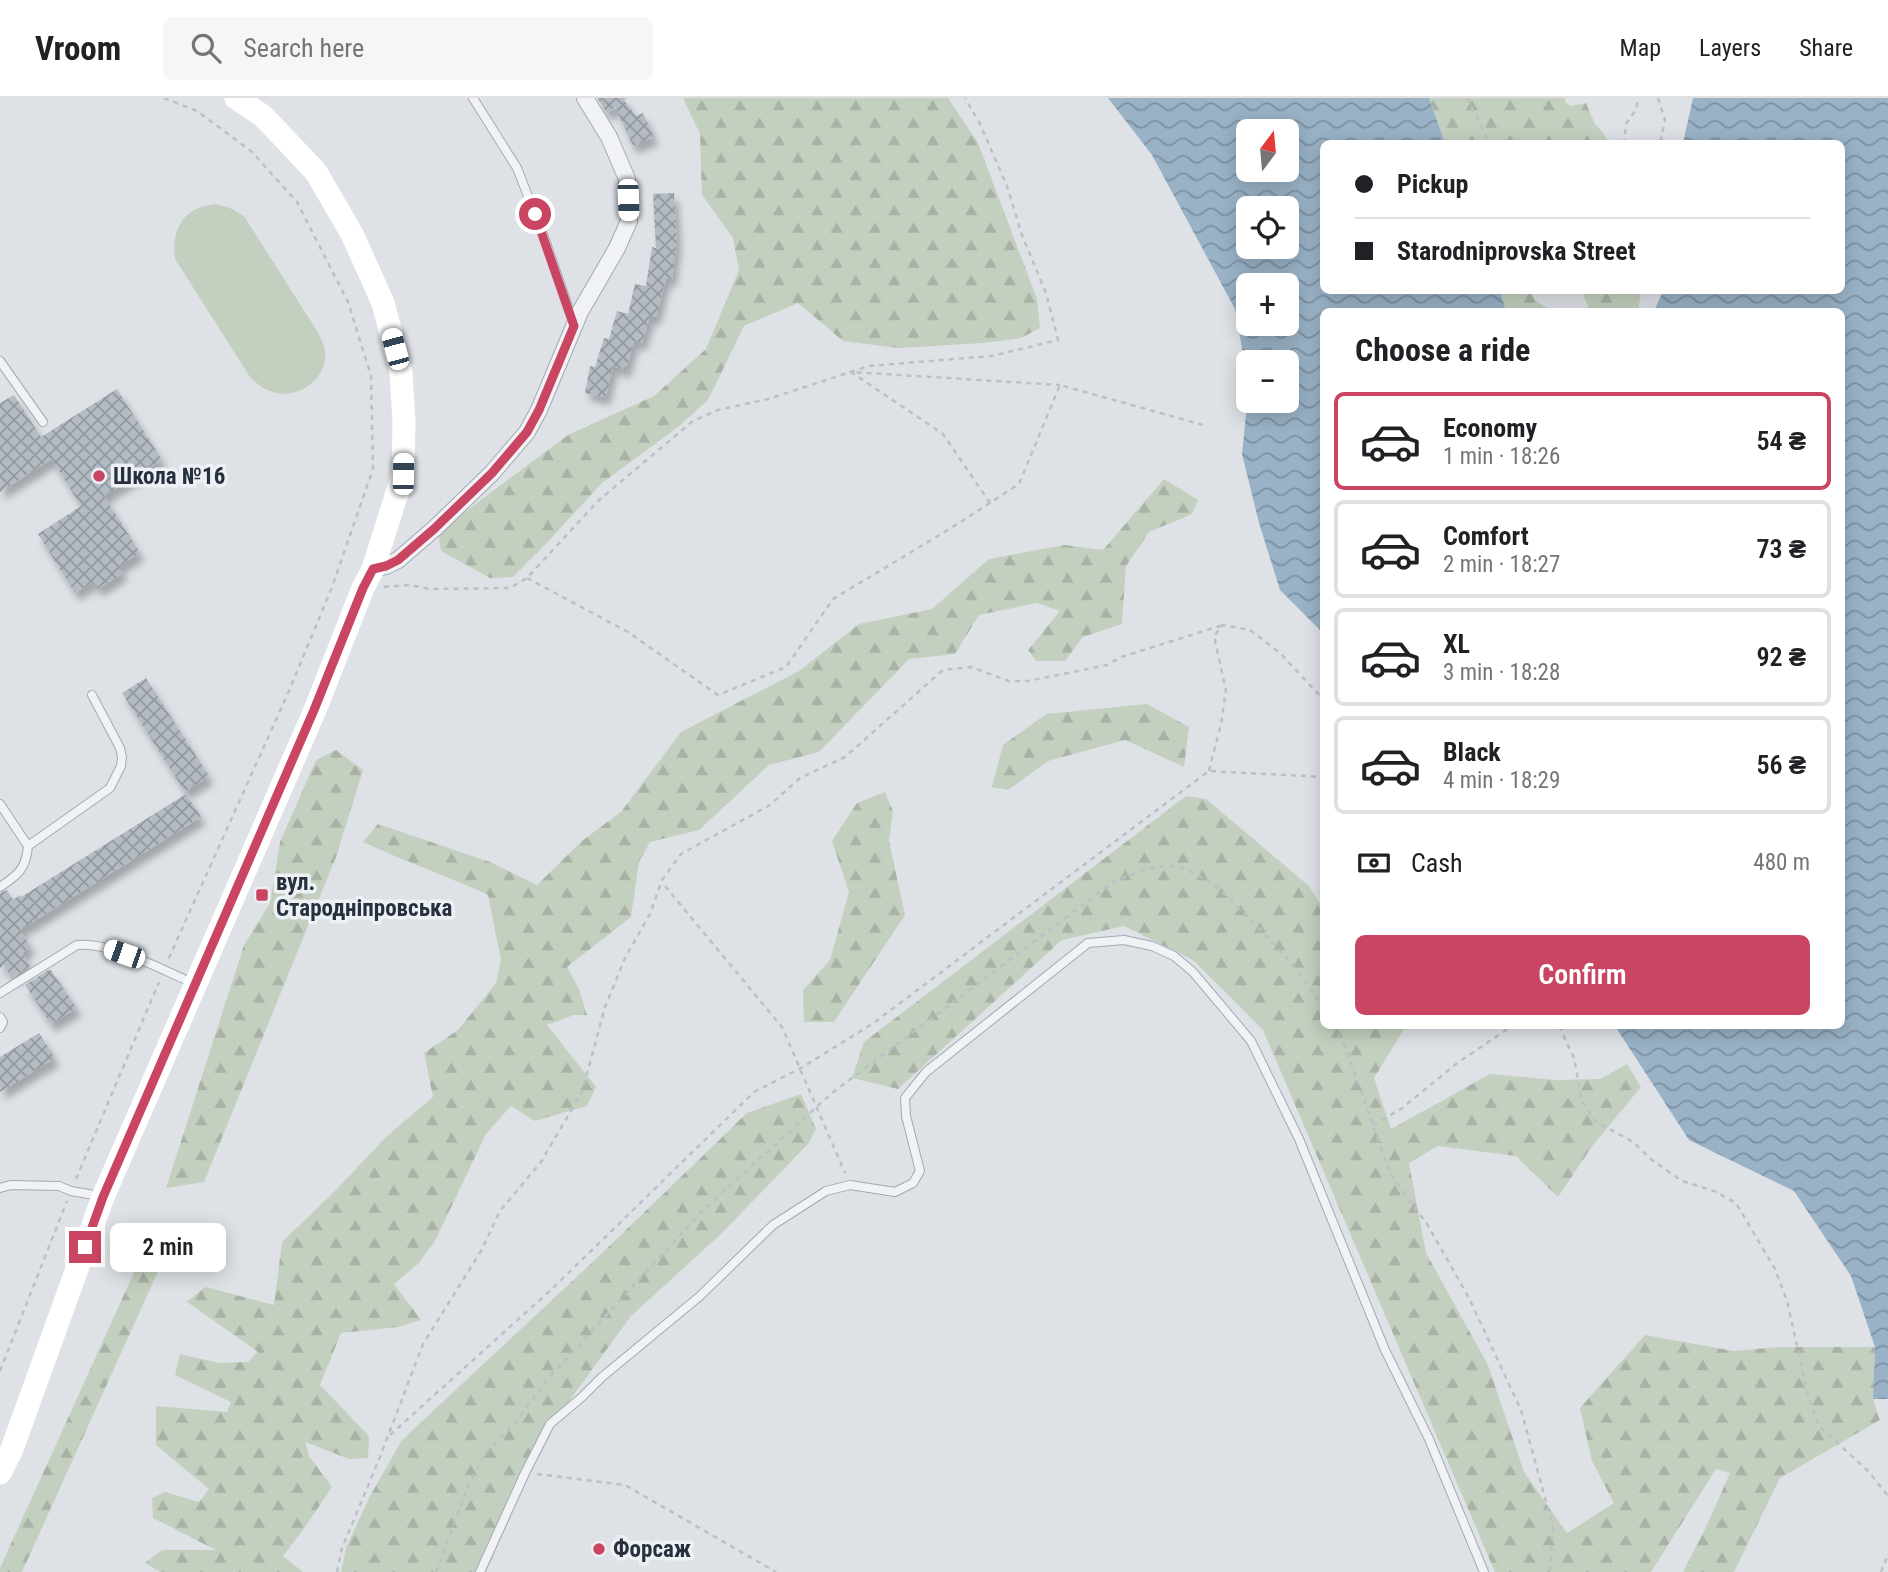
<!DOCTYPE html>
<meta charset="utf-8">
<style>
body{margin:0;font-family:"Roboto Condensed",sans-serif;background:#f6f6f6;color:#202124;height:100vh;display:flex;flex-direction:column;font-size:26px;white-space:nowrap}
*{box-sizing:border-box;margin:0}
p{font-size:23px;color:#757577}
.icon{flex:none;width:38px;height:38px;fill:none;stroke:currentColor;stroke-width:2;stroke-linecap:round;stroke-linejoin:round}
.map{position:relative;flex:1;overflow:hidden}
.details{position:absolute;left:1320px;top:210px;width:525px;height:721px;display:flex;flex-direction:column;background:#fff;border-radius:10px;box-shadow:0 4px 18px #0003}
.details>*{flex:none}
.banner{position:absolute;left:1320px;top:42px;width:525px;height:154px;border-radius:10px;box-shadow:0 4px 18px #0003;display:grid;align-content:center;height:154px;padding:0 35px;background:#fff}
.needle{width:46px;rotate:16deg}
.buttons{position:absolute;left:1236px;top:21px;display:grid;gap:14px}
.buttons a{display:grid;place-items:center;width:63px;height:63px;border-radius:10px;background:#fff;box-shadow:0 4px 18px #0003;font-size:35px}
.end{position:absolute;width:32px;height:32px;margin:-16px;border:9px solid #c94561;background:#fff;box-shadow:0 0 0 4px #fff}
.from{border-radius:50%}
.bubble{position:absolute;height:49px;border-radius:10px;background:#fff;box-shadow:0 4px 18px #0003;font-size:23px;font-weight:600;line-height:49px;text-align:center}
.car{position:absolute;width:21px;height:42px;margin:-21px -10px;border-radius:9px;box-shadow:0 0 5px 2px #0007;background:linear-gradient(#fff 24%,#345 0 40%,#fff 0 76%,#345 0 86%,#fff 0)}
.banner b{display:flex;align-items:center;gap:24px;height:66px;font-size:26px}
.banner b+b{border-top:2px solid #e0e0e0}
.banner i{width:18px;height:18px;background:#202124}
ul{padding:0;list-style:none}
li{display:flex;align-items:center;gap:21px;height:98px;margin:0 14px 10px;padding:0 21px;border:4px solid #e0e0e0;border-radius:10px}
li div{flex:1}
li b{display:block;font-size:26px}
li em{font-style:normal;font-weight:600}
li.current{border-color:#c94561}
li>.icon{width:63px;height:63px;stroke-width:1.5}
h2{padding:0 35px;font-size:32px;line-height:84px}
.pay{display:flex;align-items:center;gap:18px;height:77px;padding:0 35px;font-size:26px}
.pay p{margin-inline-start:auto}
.action{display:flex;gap:14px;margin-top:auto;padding:14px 35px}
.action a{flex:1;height:80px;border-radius:10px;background:#c94561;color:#fff;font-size:28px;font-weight:600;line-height:80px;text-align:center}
header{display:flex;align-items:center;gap:42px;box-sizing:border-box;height:98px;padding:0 35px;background:#fff;border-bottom:2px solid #e0e0e0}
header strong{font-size:33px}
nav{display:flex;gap:38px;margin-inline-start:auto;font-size:24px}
.search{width:490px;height:63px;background:#f6f6f6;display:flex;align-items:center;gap:18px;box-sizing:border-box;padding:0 24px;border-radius:10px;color:#757577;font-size:26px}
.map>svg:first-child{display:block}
.forest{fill:url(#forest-firs)}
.pitch{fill:#c4d0bf}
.water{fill:url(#water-waves);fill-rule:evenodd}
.building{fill:url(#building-cross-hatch);filter:url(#shadow)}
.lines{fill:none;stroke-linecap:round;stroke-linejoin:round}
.lane-casing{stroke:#a3a9b1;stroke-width:10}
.street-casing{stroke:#a3a9b1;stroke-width:18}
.path{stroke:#bcc0c5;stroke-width:2.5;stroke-dasharray:5 5;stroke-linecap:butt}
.lane{stroke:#f0f2f5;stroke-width:8}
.street{stroke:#f0f2f5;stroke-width:16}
.secondary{stroke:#fff;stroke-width:23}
.route{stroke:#c94561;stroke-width:9}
.poi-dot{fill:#c94561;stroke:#edf0f5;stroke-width:2.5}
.labels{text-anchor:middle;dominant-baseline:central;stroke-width:7;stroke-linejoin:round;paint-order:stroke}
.poi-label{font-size:23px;font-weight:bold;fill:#27313d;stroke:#edf0f5;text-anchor:start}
</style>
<header>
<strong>Vroom</strong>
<div class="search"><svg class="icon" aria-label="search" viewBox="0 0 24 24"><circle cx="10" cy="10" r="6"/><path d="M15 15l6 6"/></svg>Search here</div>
<nav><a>Map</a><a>Layers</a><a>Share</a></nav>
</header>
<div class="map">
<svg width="1888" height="1474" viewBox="0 0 1888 1474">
<defs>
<pattern id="forest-firs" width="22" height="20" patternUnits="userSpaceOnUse" patternTransform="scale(1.75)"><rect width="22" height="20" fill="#c4d0bf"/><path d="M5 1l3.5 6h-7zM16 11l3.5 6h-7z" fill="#a8b3a5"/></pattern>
<pattern id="water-waves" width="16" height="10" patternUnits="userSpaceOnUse" patternTransform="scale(1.75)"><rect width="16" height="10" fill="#99b2c6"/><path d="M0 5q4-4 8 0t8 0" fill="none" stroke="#7d91a2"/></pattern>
<pattern id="building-cross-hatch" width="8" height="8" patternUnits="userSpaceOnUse" patternTransform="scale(1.75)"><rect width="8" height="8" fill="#b5bbc3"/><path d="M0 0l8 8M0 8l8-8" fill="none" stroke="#9399a0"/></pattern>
<filter id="shadow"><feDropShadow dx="4.5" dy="8" stdDeviation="3.5" flood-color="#0004"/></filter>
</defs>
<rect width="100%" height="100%" fill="#dee2e7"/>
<g class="forest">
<path d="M683 0H948L978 45 1037 201 1040 230 1021 240 983 245 898 250 843 243 798 205 744 228 708 302 678 329 602 385 544 448 513 479 490 480 441 453 438 434 568 337 654 298 706 251 739 172 733 140 702 97 700 36Z"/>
<path d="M1429 0H1566L1565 4 1571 8 1586 5 1595 26 1604 36 1609 45H1445Z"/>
<path d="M1500 193H1530L1536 203 1546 209 1549 213H1506Z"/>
<path d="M1575 193 1641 192V193L1638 213 1590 214 1583 196Z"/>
<path d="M1164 381 1198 402 1192 416 1149 434 1126 468 1122 526 1083 539 1065 563H1036L1028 552 1060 513 1037 505 979 517 955 556 909 561 819 654 769 667 699 732 650 744 639 764 631 819 567 869 579 891 587 917H574L547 927 596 989 587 1008 535 1023 511 1008 486 1036 435 1143 418 1166 394 1186 421 1222 398 1229 341 1235 320 1287 369 1338 368 1360 349 1361 305 1344 309 1358 332 1389 303 1432 283 1458 303 1474H160L145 1465 162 1452H216L153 1420 152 1400 165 1394 199 1404 209 1391 156 1347V1308L227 1314 231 1304 175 1277 180 1256 219 1265 248 1264 258 1254 187 1204 205 1189 274 1207 282 1144 334 1094 386 1039 433 999 424 955 458 932 496 885 501 862 488 797C447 778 404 763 363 744L378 726 490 764 537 787 583 742 621 714 681 634 799 573 859 526 932 511 989 461 1064 447 1103 452Z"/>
<path d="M1147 606 1189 629 1184 669 1125 642 1048 663 1008 692 992 689 1003 647 1046 616Z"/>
<path d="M336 652 363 672 336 759 204 1084 166 1090 244 847 270 805 280 744 316 662Z"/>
<path d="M885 694 893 713 889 743 905 817 834 924H804L803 892 830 862 849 794 832 743 857 705Z"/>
<path d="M1186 698 1206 701 1308 787 1323 810V928H1406L1374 980 1391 1031 1490 976 1556 982 1600 981 1627 966 1641 989 1593 1047 1558 1099 1516 1058 1438 1048 1409 1065 1426 1155 1488 1267 1524 1374 1567 1435 1614 1405 1592 1363 1580 1310 1645 1237 1734 1253 1778 1249H1875L1873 1301 1880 1322 1780 1380 1734 1474H1683L1706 1429 1730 1375 1716 1371 1651 1474H1495L1263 932 1193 862 1124 828 1062 842 898 991 852 980 864 944Z"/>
<path d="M801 996 816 1031 808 1046 721 1136 631 1218 562 1313 528 1380 486 1474H341L346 1450 370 1398 402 1342 598 1159 747 1015Z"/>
<path d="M160 1142 165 1158 22 1474H0V1470L146 1148Z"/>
</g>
<path class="pitch" d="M216 106 230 110 244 118 319 236C321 241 324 247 325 252 329 280 299 302 273 294 264 292 257 286 250 279L175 161C171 130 184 109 216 106Z"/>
<g class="water">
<path d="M1108 0H1429L1445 45 1323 46V192L1500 193 1506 213 1323 214V535L1280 492 1259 425 1242 356 1248 297V303H1286V264H1248V284L1235 211 1152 57ZM1248 33H1286V72H1248ZM1248 110H1286V149H1248ZM1248 187H1286V226H1248Z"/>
<path d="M1693 0H1888V1301H1873L1875 1249 1851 1178 1794 1093 1689 1042 1615 928H1841V214L1654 213 1663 193 1841 192V46L1683 45Z"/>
</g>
<g class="building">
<path d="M597 0H628L624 2 636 18 643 15 654 39 633 48 615 9 607 15Z"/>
<path d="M674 95 677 144 672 181 666 180 656 219 650 218 642 245 634 243 626 272 613 268 606 299 585 295 590 268 595 269 604 240 609 241 617 213 628 216 635 186 646 188 652 149 656 150 653 96Z"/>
<path d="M117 291 162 362 104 398 140 455 119 468 123 475 98 491 94 483 75 495 38 436 81 408 52 361 0 394V305L14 297 41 339Z"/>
<path d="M146 580 209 678 185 694 122 595Z"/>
<path d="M186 696 201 719 20 832 31 849 22 855 30 868 12 880 4 867 0 870V795L7 792 13 802 20 797 21 799Z"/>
<path d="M50 871 77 910 51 926 25 887Z"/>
<path d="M39 935 55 960 0 994V959Z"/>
</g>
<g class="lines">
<defs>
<g id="lane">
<path d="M473 0 517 70 544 139 574 226"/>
<path d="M0 263 43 324"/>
<path d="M0 706 28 748 110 690 121 668 122 659 120 650 92 597"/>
<path d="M0 789C18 777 26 771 28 748"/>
<path d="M0 895 77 847C112 844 160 871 193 885"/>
<path d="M0 919 3 924 0 930"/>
<path d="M0 1090 11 1087 59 1088 71 1093 100 1098"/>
<path d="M480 1474 525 1375 550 1326 582 1299 602 1279 700 1198 773 1127 826 1093 850 1087 895 1094 913 1085 920 1073 906 1018 905 1000 926 974 1088 845 1124 842 1152 848 1174 858 1193 874 1251 943 1299 1041 1385 1252 1429 1341 1484 1474"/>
</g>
<path id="street" d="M373 471 386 468 398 462 434 431 492 375 527 334 539 312 580 214 617 150 629 123 627 81 609 39 585 0"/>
</defs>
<use href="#lane" class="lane-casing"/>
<use href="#street" class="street-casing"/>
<g class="path">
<path d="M164 0 197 13 251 53 297 104 348 204 371 278 373 371 332 489 289 593 168 862"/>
<path d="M1467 0 1490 46"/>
<path d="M1658 0 1665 22 1660 46"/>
<path d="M1624 46 1626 26 1635 13 1639 0"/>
<path d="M990 405 943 336 851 274 1060 287"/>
<path d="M527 480 628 534 718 597 786 569 833 501 948 432 1019 386 1060 287 1207 328"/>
<path d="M384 489 410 487 430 491 510 490 527 480 598 403 693 323 718 312 768 301 869 268 992 258 1058 242 1046 195 1022 137 1007 88 979 24 965 0"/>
<path d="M1209 673 1221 626 1226 593 1214 538 1223 527 1250 532 1280 555 1323 601"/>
<path d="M665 788 782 929 845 1075"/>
<path d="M1333 928 1346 950 1390 1076 1427 1126 1469 1200 1521 1312 1553 1429 1550 1474"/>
<path d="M1559 928 1574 960 1582 1003 1595 1023 1633 1044 1652 1062 1682 1083 1714 1093 1736 1105 1775 1171 1787 1203 1809 1301 1819 1328 1868 1373 1888 1398"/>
<path d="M1373 1027 1401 1011 1456 966 1512 928"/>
<path d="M76 1081 159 884"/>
<path d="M0 1273 67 1103"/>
<path d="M390 1337 553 1190 754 994 801 970 872 926 1209 673 1323 679"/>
<path d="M537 1376 625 1387 776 1474"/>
<path d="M337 1474 342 1450 380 1359 423 1246 481 1153 500 1113 541 1064 582 994 605 909 625 860 650 816 662 782 681 756 770 707 800 680 845 659 943 572 971 569 1009 583H1028L1107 567 1121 559 1223 527"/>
<path d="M436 1474 470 1383 487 1354 518 1321 545 1284 701 1114 832 995 1112 785C1130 777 1148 768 1168 768 1181 768 1197 776 1208 783 1221 791 1233 804 1244 815 1273 845 1302 874 1323 910"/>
<path d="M1881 1474 1888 1457"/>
</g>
<use href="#lane" class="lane"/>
<use href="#street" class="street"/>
<path class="secondary" d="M0 1375 12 1351 103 1099 315 612 363 490 373 471 403 376 404 324 401 274 383 205 353 138 316 74 263 18 236 0"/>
</g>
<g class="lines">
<path class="route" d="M85 1149 103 1099 314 612 363 490 373 471 386 468 398 462 434 431 492 375 527 334 539 312 574 228 535 116"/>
</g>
<g class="poi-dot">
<circle cx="99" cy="378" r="7"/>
<rect x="255" y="790" width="14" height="14" rx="3.5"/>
<circle cx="599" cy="1451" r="7"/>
</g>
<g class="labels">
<g class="poi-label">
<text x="113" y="378">Школа №16</text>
<text x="276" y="784">вул.<tspan x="276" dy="26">Стародніпровська</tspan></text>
<text x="613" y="1451">Форсаж</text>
</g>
</g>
</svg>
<div class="buttons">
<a><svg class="needle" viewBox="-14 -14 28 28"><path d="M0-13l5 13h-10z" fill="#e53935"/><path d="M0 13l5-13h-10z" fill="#757577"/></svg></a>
<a><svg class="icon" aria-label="locate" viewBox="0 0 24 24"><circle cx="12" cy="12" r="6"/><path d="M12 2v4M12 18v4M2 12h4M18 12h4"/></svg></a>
<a>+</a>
<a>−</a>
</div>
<i class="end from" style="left:535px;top:116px"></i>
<i class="end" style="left:85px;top:1149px"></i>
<div class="bubble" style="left:110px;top:1125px;width:116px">2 min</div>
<i class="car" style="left:628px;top:102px;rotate:178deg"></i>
<i class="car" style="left:395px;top:251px;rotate:345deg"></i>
<i class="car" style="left:403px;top:376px;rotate:1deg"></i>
<i class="car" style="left:124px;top:856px;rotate:289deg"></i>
<div class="banner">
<b><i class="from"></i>Pickup</b>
<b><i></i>Starodniprovska Street</b>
</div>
<section class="details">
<h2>Choose a ride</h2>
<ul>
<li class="current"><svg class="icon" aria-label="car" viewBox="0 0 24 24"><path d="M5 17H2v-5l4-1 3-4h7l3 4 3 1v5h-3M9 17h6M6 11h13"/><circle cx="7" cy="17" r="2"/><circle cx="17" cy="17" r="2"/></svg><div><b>Economy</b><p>1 min · 18:26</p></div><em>54 ₴</em></li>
<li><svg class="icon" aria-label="car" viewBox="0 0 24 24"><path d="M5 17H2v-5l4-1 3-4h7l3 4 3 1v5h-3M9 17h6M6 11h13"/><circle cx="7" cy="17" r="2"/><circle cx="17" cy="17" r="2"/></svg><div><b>Comfort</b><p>2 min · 18:27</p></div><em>73 ₴</em></li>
<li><svg class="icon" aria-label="car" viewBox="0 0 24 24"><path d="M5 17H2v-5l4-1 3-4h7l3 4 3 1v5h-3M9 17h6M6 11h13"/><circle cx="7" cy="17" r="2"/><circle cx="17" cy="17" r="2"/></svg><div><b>XL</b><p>3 min · 18:28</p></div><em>92 ₴</em></li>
<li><svg class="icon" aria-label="car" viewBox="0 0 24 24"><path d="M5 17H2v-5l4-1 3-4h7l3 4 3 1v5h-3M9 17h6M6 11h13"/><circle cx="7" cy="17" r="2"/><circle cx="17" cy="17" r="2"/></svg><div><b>Black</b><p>4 min · 18:29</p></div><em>56 ₴</em></li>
</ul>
<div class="pay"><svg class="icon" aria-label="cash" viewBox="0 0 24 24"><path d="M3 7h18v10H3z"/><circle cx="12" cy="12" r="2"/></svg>Cash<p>480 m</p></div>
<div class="action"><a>Confirm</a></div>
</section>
</div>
